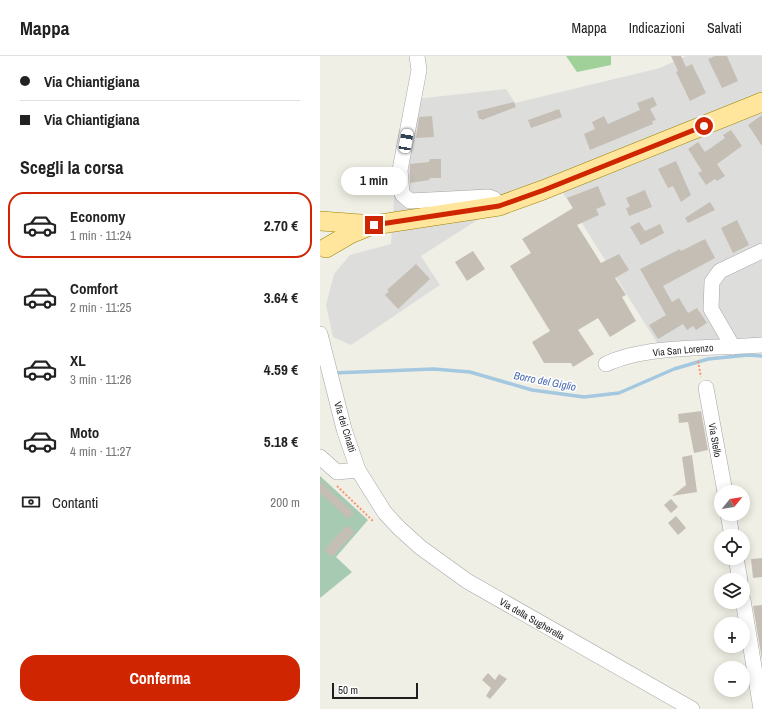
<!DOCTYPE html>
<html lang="it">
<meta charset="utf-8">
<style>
body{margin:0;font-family:"Archivo Narrow",sans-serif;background:#f6f6f6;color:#222;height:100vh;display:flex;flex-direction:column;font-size:15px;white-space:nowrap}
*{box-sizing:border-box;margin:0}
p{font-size:13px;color:#767676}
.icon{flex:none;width:22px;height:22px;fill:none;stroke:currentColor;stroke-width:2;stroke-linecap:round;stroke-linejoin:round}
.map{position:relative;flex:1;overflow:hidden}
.panel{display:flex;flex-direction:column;background:#fff;width:320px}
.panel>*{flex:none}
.banner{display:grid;align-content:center;height:88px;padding:0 20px;background:#fff}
.needle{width:26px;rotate:60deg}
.tools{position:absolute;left:394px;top:429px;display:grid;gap:8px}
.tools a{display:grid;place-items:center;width:36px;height:36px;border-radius:50%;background:#fff;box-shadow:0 2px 10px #0003;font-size:20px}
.scale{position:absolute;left:12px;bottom:10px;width:86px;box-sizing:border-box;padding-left:4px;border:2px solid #1f1f1f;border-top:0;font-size:11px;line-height:14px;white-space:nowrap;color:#1f1f1f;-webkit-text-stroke:3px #fff;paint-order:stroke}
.end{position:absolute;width:18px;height:18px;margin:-9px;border:5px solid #cf2500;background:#fff;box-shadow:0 0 0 2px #fff}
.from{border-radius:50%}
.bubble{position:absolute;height:28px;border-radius:14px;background:#fff;box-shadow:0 2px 10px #0003;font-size:13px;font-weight:700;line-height:28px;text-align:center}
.car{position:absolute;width:12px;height:24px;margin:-12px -6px;border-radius:5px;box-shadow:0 0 3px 1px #0007;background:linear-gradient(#fff 24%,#345 0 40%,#fff 0 76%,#345 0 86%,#fff 0)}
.banner b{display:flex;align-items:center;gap:14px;height:38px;font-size:15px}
.banner b+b{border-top:1px solid #e0e0e0}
.banner i{width:10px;height:10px;background:#222}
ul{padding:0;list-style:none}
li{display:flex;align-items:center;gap:12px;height:66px;margin:0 8px 6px;padding:0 12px;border:2px solid transparent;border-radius:16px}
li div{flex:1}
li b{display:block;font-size:15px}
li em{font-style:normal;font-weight:700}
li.on{border-color:#cf2500}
li>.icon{width:36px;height:36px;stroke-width:1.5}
h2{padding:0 20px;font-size:18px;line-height:48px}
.pay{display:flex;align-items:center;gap:10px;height:44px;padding:0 20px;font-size:15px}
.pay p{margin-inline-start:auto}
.action{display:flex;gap:8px;margin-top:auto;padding:8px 20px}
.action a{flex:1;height:46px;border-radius:16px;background:#cf2500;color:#fff;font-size:16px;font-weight:700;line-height:46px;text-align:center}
header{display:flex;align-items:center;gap:24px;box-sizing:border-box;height:56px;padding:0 20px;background:#fff;border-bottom:1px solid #e0e0e0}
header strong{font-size:19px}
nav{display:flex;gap:22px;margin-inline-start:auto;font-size:14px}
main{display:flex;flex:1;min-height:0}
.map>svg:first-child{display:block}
.residential{fill:#dddddc}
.forest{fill:#9fd199}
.cemetery{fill:#a6cab2}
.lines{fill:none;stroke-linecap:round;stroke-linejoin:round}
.stream{stroke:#a4c8e0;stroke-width:3.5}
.building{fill:#c5beb4}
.minor-casing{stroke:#a6a6a6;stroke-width:16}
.major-casing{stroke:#9b8300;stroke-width:20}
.path{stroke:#ff9268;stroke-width:2;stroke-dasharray:2 2;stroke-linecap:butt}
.minor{stroke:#fff;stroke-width:15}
.major{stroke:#ffe69c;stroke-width:19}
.route{stroke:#cf2500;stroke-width:5}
.labels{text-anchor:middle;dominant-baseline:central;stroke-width:3;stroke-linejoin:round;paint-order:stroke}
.street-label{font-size:10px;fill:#1f1f1f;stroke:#fff}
.water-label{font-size:11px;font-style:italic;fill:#486ab3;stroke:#fff}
</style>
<header>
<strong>Mappa</strong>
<nav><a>Mappa</a><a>Indicazioni</a><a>Salvati</a></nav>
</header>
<main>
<section class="panel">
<div class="banner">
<b><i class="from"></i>Via Chiantigiana</b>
<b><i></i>Via Chiantigiana</b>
</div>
<h2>Scegli la corsa</h2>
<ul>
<li class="on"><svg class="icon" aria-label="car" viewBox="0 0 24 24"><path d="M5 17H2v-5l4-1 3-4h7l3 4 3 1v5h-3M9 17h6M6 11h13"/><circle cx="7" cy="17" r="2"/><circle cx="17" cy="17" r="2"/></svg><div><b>Economy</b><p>1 min · 11:24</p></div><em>2.70 €</em></li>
<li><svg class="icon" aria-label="car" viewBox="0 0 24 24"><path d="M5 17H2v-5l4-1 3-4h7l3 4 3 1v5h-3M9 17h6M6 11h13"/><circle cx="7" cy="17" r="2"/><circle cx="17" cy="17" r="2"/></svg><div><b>Comfort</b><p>2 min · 11:25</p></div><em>3.64 €</em></li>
<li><svg class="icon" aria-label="car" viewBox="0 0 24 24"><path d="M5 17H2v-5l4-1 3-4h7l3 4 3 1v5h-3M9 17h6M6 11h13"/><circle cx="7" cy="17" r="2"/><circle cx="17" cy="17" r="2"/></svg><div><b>XL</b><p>3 min · 11:26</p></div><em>4.59 €</em></li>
<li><svg class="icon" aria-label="car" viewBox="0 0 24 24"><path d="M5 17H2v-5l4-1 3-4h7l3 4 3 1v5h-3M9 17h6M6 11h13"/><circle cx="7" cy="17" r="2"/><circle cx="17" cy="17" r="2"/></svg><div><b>Moto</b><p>4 min · 11:27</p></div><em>5.18 €</em></li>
</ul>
<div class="pay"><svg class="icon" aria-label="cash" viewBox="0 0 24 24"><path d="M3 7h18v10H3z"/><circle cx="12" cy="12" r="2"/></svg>Contanti<p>200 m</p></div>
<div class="action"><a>Conferma</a></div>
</section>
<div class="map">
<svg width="442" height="653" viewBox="0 0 442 653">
<rect width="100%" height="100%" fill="#f0efe5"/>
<path class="residential" d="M366 0H442V294L346 301 243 137 167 158 101 200 120 229 31 289 13 281 6 249 14 218 30 199 71 188 77 101 87 44 186 33 195 47 340 12Z"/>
<path class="forest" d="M246 0H291V9L257 16Z"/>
<path class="cemetery" d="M0 420 48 464 16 501 32 516 0 542Z"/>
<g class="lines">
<path class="stream" d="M13 317 114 313 150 316 212 334 264 341 299 337 354 313 388 303 428 299 442 300"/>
</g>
<g class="building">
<path d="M351 0H361L366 11 372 8 386 37 370 45 356 16 358 15Z"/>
<path d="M395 0H407L418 25 402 32 388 3Z"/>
<path d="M333 41 337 49 330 53 336 64 332 65 333 68 270 94 264 78 275 73 272 66 284 60 288 68 320 54 317 47Z"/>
<path d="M194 46 196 51 162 64V63H159L157 55Z"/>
<path d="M239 53 242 61 211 72 208 64Z"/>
<path d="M442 59V90L428 69Z"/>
<path d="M112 60 114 81 96 82 99 61Z"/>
<path d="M411 74 422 90 397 108 405 120 397 125 395 123 386 129 378 117 382 115 368 93 378 86 385 96 405 82 403 79Z"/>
<path d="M110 103H121V122H110L109 124 90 127V108L109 106Z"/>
<path d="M356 105 371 139 361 146 353 130 348 132 338 113Z"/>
<path d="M278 130 286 149 276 153 279 159 257 169 281 207 299 198 309 214 295 222 306 239 302 241 316 265 290 281 278 262 258 274 274 298 253 311 251 307H224L212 286 230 275 190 210 211 197 202 183 253 152 247 142Z"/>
<path d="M325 134 332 151 309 160 306 152 310 151 306 142Z"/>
<path d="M390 146 395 154 368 167 365 162Z"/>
<path d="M417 164 429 189 413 197 401 172Z"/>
<path d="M319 166 325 175 340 168 344 177 321 189 310 171Z"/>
<path d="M385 183 395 202 343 230 352 246 359 242 368 257 377 252 387 267 376 274 373 270 367 274 363 268 338 283 329 269 346 259 320 213 360 193 361 195Z"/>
<path d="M153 195 165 213 147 225 135 206Z"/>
<path d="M96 208 110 223 78 253 65 239 69 235 67 234Z"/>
<path d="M381 355 388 394 374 397 368 366 359 367 358 358Z"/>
<path d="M372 399 377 436 352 440 366 429 362 401Z"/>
<path d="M0 425 34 457 28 463 0 437Z"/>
<path d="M351 443 358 451 351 457 344 449Z"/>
<path d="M356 460 366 472 358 479 348 467Z"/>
<path d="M27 469 35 476 12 501 4 494Z"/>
<path d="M442 502V521L433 522 431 503Z"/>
<path d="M442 549V604L433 550Z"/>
<path d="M168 617 175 624 179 618 187 623 170 643 166 640 171 632 162 624Z"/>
</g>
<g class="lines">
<defs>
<g id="minor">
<path d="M97 0 99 14 80 114 82 138 90 145 169 141 174 143 179 150"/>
<path d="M0 278 24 373 38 414 65 457 79 472 100 491 147 525 372 653"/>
<path d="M413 291 391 253 392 226 400 215 442 195"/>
<path d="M286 308C328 288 396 293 442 289"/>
<path d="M386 332 405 436"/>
<path d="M0 401 17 416 38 414"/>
<path d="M408 458 412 480"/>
<path d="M416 502 420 524"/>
<path d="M423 544 441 653"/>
</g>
<g id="major">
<path d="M1 165 54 169 179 150 223 134 442 46"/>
<path d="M6 192 30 178 50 170"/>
</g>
</defs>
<use href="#minor" class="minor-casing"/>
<use href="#major" class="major-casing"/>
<g class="path">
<path d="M378 305 381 321"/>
<path d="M17 430 54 466"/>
</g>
<use href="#minor" class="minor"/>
<use href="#major" class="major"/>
</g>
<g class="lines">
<path class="route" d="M54 169 179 150 224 134 384 70"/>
</g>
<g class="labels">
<g class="street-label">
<text transform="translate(363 294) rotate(-5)">Via San Lorenzo</text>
<text transform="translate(25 371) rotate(73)">Via dei Cinatti</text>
<text transform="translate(395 384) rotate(80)">Via Stello</text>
<text transform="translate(212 563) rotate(30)">Via della Sugherella</text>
</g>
<g class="water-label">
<text transform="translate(225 325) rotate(11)">Borro del Giglio</text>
</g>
</g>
</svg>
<div class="tools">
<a><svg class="needle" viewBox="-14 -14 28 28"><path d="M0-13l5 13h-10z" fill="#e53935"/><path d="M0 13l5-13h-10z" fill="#767676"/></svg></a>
<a><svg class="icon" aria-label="locate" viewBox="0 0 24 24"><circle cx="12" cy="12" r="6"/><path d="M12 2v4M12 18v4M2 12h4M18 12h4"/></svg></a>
<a><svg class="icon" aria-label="layers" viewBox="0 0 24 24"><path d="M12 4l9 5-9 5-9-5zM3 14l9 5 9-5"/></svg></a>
<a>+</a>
<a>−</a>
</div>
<div class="scale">50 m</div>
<i class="end from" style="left:384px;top:70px"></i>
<i class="end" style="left:54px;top:169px"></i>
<div class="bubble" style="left:21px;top:111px;width:66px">1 min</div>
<i class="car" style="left:86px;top:85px;rotate:10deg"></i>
</div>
</main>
